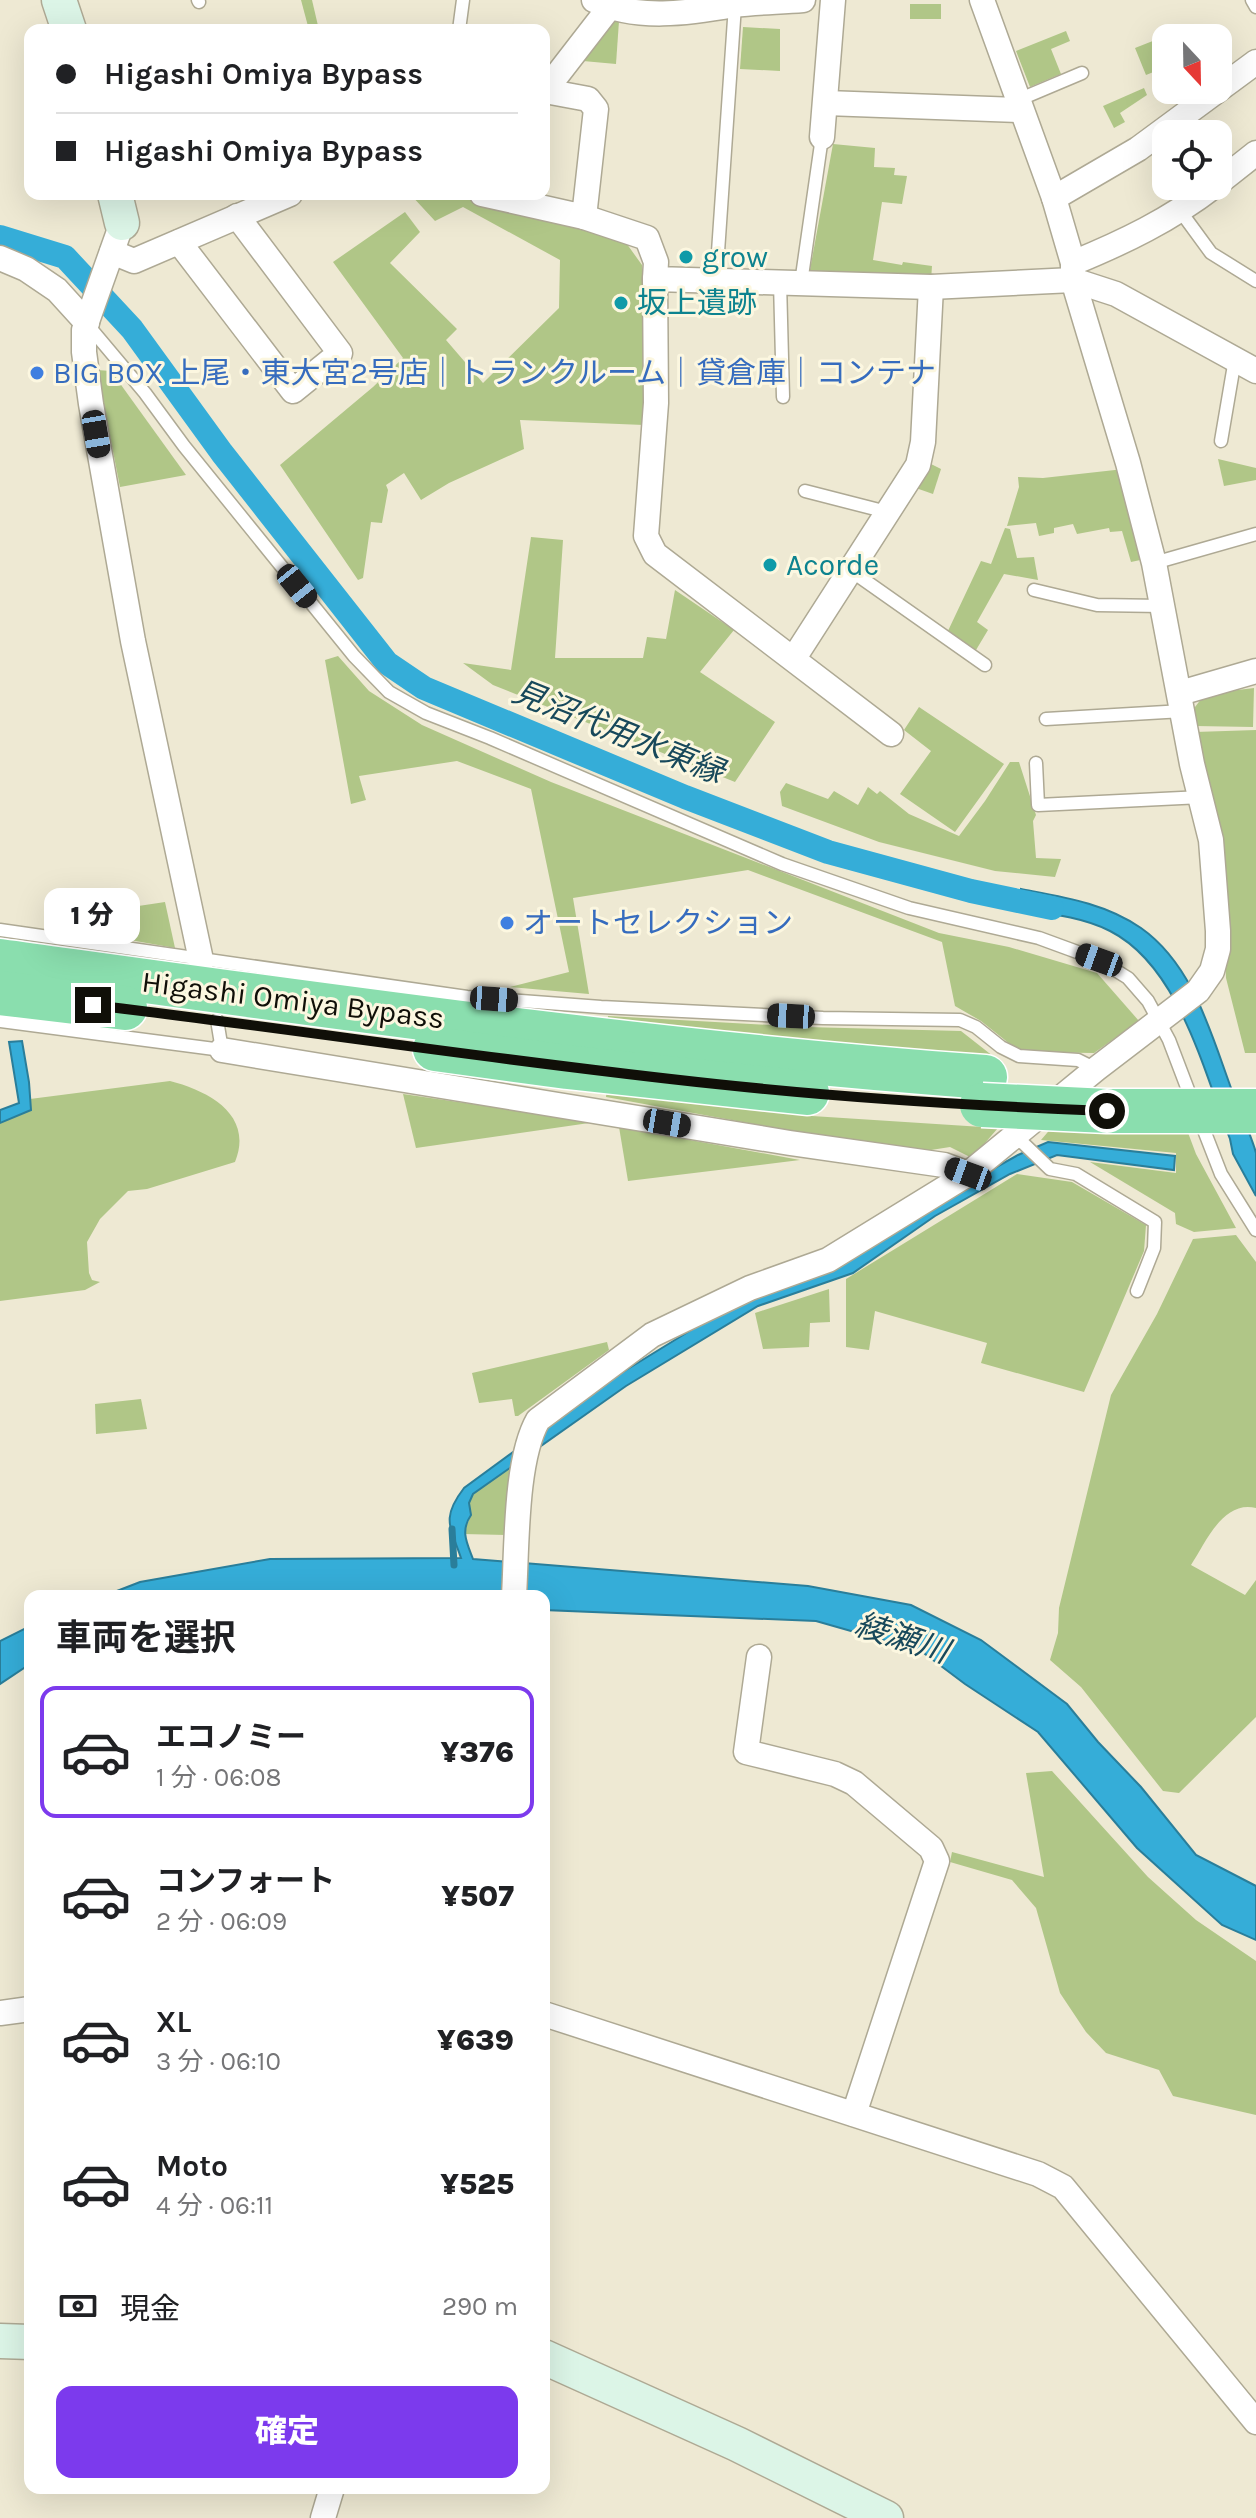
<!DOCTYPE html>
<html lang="ja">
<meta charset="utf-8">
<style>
body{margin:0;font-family:Karla,"Noto Sans JP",sans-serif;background:#f2f2f2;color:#202124;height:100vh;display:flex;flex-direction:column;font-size:30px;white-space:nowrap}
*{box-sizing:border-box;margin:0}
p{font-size:26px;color:#757577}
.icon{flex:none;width:44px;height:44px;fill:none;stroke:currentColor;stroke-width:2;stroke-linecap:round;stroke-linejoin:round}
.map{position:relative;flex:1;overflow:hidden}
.side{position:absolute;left:24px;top:1590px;width:526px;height:904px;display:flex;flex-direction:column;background:#fff;border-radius:16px;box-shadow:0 8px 32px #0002}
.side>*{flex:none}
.hud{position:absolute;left:24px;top:24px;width:526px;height:176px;border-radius:16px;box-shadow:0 8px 32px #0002;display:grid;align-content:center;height:176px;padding:0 32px;background:#fff}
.needle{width:52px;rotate:158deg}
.fabs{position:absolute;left:1152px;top:24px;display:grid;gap:16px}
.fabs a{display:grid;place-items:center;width:80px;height:80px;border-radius:16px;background:#fff;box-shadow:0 8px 32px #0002;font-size:40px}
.end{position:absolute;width:36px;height:36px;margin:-18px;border:10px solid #100f08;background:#fff;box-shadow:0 0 0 4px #fff}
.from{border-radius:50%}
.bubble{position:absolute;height:56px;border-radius:16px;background:#fff;box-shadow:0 8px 32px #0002;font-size:26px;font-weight:800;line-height:56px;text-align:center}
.car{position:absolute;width:24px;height:48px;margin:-24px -12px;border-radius:10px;box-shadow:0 0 6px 2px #0007;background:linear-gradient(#222 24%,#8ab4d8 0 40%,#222 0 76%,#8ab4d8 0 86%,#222 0)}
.hud b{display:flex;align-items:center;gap:28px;height:76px;font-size:30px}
.hud b+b{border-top:2px solid #e0e0e0}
.hud i{width:20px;height:20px;background:#202124}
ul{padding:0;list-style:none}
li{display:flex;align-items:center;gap:24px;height:132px;margin:0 16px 12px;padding:0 16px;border:4px solid transparent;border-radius:16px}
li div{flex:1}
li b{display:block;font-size:30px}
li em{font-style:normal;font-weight:800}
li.current{border-color:#7c3aed}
li>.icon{width:72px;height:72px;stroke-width:1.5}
h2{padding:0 32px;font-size:36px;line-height:96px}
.pay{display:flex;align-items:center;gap:20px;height:88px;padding:0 32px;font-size:30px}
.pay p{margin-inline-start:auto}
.action{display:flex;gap:16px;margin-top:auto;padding:16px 32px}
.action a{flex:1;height:92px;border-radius:16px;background:#7c3aed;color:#fff;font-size:32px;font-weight:800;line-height:92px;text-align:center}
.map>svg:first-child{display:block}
.green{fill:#b0c687}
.water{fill:#35add8;stroke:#2a7e9a;stroke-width:2}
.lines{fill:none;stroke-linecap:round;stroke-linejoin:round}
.stream{stroke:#2a7e9a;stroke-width:7}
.canal{stroke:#35add8;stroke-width:24}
.lane-casing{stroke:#aea994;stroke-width:15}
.street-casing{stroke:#aea994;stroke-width:27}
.secondary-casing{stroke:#aea994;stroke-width:37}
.highway-casing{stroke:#fff;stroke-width:47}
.lane{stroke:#fff;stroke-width:12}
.street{stroke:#fff;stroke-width:24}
.secondary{stroke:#dcf5e7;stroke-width:34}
.highway{stroke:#8adeae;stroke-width:44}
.highway-bridge-casing{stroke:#fff;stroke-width:47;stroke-linecap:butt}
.highway-bridge{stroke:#8adeae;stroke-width:44}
.route{stroke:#100f08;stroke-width:10}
.culture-dot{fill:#0f9aa8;stroke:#fcf7e0;stroke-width:3}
.shop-dot{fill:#3f7fe0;stroke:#fcf7e0;stroke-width:3}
.labels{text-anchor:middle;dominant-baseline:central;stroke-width:6;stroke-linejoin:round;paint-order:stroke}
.culture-label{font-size:30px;fill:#0d838f;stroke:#fcf7e0;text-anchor:start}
.shop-label{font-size:30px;fill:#366cbe;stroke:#fcf7e0;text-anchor:start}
.street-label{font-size:30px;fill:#100f08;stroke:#fcf7e0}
.water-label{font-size:32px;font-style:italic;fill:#18495b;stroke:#fcf7e0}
</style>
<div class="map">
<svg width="1256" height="2518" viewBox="0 0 1256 2518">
<rect width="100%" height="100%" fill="#eee9d3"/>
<g class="green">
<path d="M301 0H312L319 30H309Z"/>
<rect x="910" y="4" width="31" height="15"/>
<path d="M610 21H619L616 64 583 61Z"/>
<path d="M743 27 780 29V71L740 69Z"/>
<path d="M1066 31 1070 41 1051 49 1061 74 1030 87 1016 51Z"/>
<path d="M1173 33 1175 38H1166V74L1160 78 1156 71 1146 75 1135 48Z"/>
<path d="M1144 88 1147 95 1120 113 1125 122 1114 128 1103 106Z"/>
<path d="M833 144 875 148 874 167 895 168 894 175 907 176 902 204 882 202 873 260 902 265 903 262 932 266 931 280 809 275Z"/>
<path d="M410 194H462L624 240 642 265 644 425 520 420 524 449 449 483 421 500 404 473 386 485 388 490 382 523 371 522 363 578 358 580 280 465 373 387 403 358 333 262 405 212 420 232 390 263 457 329 446 340 483 383 559 308 560 260 463 207 435 221Z"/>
<path d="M97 370 111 371 186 475 120 487Z"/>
<path d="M1218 459 1256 468V480L1224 486Z"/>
<path d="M927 462 941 469 933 494 913 487Z"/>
<path d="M1124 469 1145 559 1131 562 1122 531 1110 532 1109 528 1077 534 1073 524 1054 528V533L1039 536 1036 523 1007 526 1019 487 1018 477 1043 478Z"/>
<path d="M1005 528 1010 529 1017 558 1034 557 1038 580 1004 574 977 622 988 630 976 650 947 633 981 561 991 564Z"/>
<path d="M531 537 563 540 555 658H643L647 637 666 639 675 590 734 630 700 672 775 722 735 782 493 685 463 663 511 670Z"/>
<path d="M338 656 369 691 422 725 551 782 939 933 1009 947 1097 973 1139 1021 1094 1053 1020 1052 981 1021 955 1006 942 942 748 870 573 898 589 994 510 987 569 972 531 789 457 761 359 776 366 800 351 804 325 660Z"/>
<path d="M1254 688 1253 727 1195 726V707L1205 694Z"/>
<path d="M919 707 1004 764 955 832 900 794 931 751 904 730Z"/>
<path d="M1256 730V1053H1245L1226 978 1221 843 1195 732Z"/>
<path d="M1010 762H1019L1036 815 1033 821 1036 858 1061 859 1055 877 995 871 879 842 782 806 780 792 786 783 828 799 834 791 858 805 868 787 877 794 880 791 909 814 959 836 985 801Z"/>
<path d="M165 902 175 948 51 926 52 919Z"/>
<path d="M608 1016 806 1027 961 1031 1003 1064 607 1025Z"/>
<path d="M170 1081C209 1091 254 1115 235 1162L147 1189 128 1191 100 1219 87 1242 89 1273 92 1280 100 1282 85 1290 0 1301V1123L30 1110V1099Z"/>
<path d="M607 1088 812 1116 998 1128 972 1158 950 1147 912 1153 606 1097Z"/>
<path d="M403 1094 596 1122 416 1148Z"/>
<path d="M1053 1126 1187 1130 1196 1154 1236 1228 1194 1232 1176 1224 1175 1213 1090 1162 1176 1173V1153L1041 1140Z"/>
<path d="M619 1127 800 1160 628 1181Z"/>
<path d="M1017 1174 1072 1182 1146 1225 1144 1251 1084 1392 981 1363 987 1343 875 1311 869 1350 846 1347V1279Z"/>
<path d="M1236 1235 1256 1262V1508C1223 1500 1206 1542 1191 1565L1245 1595 1256 1580V1717L1179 1793 1163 1791 1081 1687 1050 1660 1058 1633 1059 1608 1111 1395 1157 1314 1193 1239Z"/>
<path d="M829 1289 830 1322 810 1323 809 1347 763 1349 755 1313Z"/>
<path d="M607 1342 609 1350 518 1416H515L512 1399 479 1403 472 1373Z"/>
<path d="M141 1399 147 1429 96 1434 95 1404Z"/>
<path d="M512 1466 506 1535 463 1534 471 1515 469 1503 473 1494Z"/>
<path d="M1052 1771 1148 1877 1196 1920 1256 1961V2115L1173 2096 1159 2070 1106 2053 1086 2032 1060 1993 1036 1908 1012 1880 950 1862 952 1852 1044 1877 1026 1773Z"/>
</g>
<g class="water">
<path d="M1021 889C1063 897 1105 903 1141 928 1195 966 1212 1038 1234 1096 1241 1115 1251 1134 1256 1153 1256 1166 1256 1183 1256 1196L1233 1154 1230 1139C1204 1072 1179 966 1110 931 1082 917 1051 914 1021 910Z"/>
<path d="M22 1041 29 1082 31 1110 0 1123V1110L19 1103 9 1042Z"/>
<path d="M1048 1142 1175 1156 1174 1170 1057 1155 1010 1174 935 1216 853 1273 758 1306 626 1386 473 1494 469 1503 471 1515C460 1531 467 1543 473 1559L808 1586 911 1605 981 1640 1067 1704 1098 1742 1141 1787 1196 1855 1256 1886V1940L1222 1925 1137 1848 1038 1732 965 1684 921 1651 816 1621 544 1610V1596H104L140 1582 270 1559 461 1558C450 1526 441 1518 464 1488L618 1375 735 1303 941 1198 1018 1155Z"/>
<path d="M30 1626V1664L0 1684V1641Z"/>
</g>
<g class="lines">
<path class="stream" d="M452 1529 454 1565"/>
<path class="canal" d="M0 237 65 257 132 329 222 453 387 663 424 688 685 797 828 852 971 891 1052 908"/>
<defs>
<g id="lane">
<path d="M198 0 199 2"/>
<path d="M1252 0 1256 7"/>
<path d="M459 30 463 0"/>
<path d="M1018 100 1082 73"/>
<path d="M1181 212 1211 253 1256 281"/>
<path d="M716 281 735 5"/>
<path d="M780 282 783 397"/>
<path d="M801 283 822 137"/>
<path d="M87 324 145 393 184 446 354 656 389 692 426 713 490 738 782 864 909 908 1039 938 1099 960 1128 978 1148 1001 1169 1040 1193 1103"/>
<path d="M1221 441 1235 359"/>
<path d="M805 491 887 512"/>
<path d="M1154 563 1256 534"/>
<path d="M850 570 985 665"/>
<path d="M1034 590 1097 605 1162 606"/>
<path d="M1046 719 1183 711"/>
<path d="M1036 763 1038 805 1202 797"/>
<path d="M0 930 467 997 601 1007 823 1018 960 1020 976 1027 1001 1047 1019 1056 1078 1060 1096 1069"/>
<path d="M0 1021 222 1050 217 1020"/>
<path d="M1200 1120 1221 1174 1256 1230"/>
<path d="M1012 1139 1023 1143 1050 1169 1076 1174 1155 1222 1154 1248 1137 1291"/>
</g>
<g id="street">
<path d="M594 0C635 21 690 13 734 5 757 2 780 2 803 0"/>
<path d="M544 92 609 8"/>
<path d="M826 103 1021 110"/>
<path d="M822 137 833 0"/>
<path d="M1218 183 1256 153"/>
<path d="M482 194 584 217 596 109 588 99 545 91"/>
<path d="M1054 198 1138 149 1256 62"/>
<path d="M584 217 647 238 656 262 655 279 931 287 1073 280 1116 294 1256 371"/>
<path d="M122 223 84 330V352L91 404 133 641 201 960 197 988"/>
<path d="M179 242 293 391 340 353 237 216"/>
<path d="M112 252 134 261 290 194"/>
<path d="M0 258 26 269 57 290 87 323"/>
<path d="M1073 263C1124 242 1170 220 1214 186"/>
<path d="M655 279 656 403 646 536 655 554 891 734"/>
<path d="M794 658 918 465 923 442 931 287"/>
<path d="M1180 693 1256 671"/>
<path d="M222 1050 790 1143 944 1165 968 1174"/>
<path d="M514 1596C517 1547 515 1460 538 1420L652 1335 750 1288 828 1260 968 1174 1096 1069 1198 991 1212 971 1218 949V931L1211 840 1192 764 1154 563 1128 463 1073 280V263L1054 198 982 0"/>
<path d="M759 1657 746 1752 835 1774 854 1783 931 1848 937 1861 854 2114"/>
<path d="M0 2013 30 2009"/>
<path d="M544 2014 1038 2174 1063 2187 1256 2422"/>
<path d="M323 2518 332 2488"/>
</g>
<g id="secondary">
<path d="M59 0 69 30"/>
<path d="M115 194 122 223"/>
<path d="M0 2341 30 2342"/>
<path d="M544 2357 737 2444 886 2518"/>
</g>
<g id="highway">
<path d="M0 961C327 1006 655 1053 985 1077"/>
<path d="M0 993 125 1008"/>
<path d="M435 1049 567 1067 807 1093"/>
</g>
</defs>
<use href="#lane" class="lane-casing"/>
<use href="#street" class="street-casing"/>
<use href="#secondary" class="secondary-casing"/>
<use href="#highway" class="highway-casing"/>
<use href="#lane" class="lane"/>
<use href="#street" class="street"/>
<use href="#secondary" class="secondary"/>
<use href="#highway" class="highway"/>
<defs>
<path id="highway-bridge" d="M982 1105 1107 1111H1256"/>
</defs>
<use href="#highway-bridge" class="highway-bridge-casing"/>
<use href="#highway-bridge" class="highway-bridge"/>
</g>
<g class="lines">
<path class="route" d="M93 1005C301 1030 508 1062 716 1084 846 1098 977 1106 1107 1111"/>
</g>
<g class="culture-dot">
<circle cx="686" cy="257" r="8"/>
<circle cx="621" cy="303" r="8"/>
<circle cx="770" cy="565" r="8"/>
</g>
<g class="shop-dot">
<circle cx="37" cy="373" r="8"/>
<circle cx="507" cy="923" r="8"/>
</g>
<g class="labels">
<g class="culture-label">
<text x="702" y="257">grow</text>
<text x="637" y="303">坂上遺跡</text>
<text x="786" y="565">Acorde</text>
</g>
<g class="shop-label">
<text x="53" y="373">BIG BOX 上尾・東大宮2号店｜トランクルーム｜貸倉庫｜コンテナ</text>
<text x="523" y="923">オートセレクション</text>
</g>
<g class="street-label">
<text transform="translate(293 1000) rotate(7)">Higashi Omiya Bypass</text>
</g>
<g class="water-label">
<text transform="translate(618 732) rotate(22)">見沼代用水東縁</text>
<text transform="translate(902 1638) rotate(18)">綾瀬川</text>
</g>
</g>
</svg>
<div class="fabs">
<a><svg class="needle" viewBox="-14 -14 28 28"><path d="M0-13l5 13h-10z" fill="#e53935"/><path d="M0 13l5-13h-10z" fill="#757577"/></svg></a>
<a><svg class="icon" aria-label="locate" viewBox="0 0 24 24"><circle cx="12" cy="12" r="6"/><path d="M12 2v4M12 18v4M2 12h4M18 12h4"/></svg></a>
</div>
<i class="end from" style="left:1107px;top:1111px"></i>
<i class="end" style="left:93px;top:1005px"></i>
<div class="bubble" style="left:44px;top:888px;width:96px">1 分</div>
<i class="car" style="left:96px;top:434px;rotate:170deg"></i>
<i class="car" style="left:297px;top:586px;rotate:141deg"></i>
<i class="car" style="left:1099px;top:960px;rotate:290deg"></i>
<i class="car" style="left:494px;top:999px;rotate:94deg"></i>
<i class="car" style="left:791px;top:1016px;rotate:273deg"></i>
<i class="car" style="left:667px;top:1123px;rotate:100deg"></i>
<i class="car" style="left:968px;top:1174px;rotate:290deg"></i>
<div class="hud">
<b><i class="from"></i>Higashi Omiya Bypass</b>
<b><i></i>Higashi Omiya Bypass</b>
</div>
<section class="side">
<h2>車両を選択</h2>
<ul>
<li class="current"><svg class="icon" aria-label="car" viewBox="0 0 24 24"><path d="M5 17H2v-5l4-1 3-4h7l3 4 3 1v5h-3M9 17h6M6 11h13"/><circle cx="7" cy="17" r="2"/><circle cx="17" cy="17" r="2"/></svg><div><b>エコノミー</b><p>1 分 · 06:08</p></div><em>¥376</em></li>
<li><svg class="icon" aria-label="car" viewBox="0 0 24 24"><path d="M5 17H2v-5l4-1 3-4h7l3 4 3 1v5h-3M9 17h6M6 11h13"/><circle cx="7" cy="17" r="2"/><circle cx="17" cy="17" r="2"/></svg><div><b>コンフォート</b><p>2 分 · 06:09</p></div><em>¥507</em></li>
<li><svg class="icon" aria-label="car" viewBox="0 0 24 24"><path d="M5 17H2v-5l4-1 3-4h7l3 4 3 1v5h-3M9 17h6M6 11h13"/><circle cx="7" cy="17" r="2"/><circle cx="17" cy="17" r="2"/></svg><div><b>XL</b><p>3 分 · 06:10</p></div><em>¥639</em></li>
<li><svg class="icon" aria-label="car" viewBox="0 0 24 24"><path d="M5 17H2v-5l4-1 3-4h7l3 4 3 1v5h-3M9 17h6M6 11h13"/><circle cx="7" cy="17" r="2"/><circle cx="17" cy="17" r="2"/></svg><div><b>Moto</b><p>4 分 · 06:11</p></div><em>¥525</em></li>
</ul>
<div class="pay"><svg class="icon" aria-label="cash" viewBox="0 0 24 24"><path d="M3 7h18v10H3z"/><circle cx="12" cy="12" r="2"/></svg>現金<p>290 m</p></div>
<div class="action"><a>確定</a></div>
</section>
</div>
